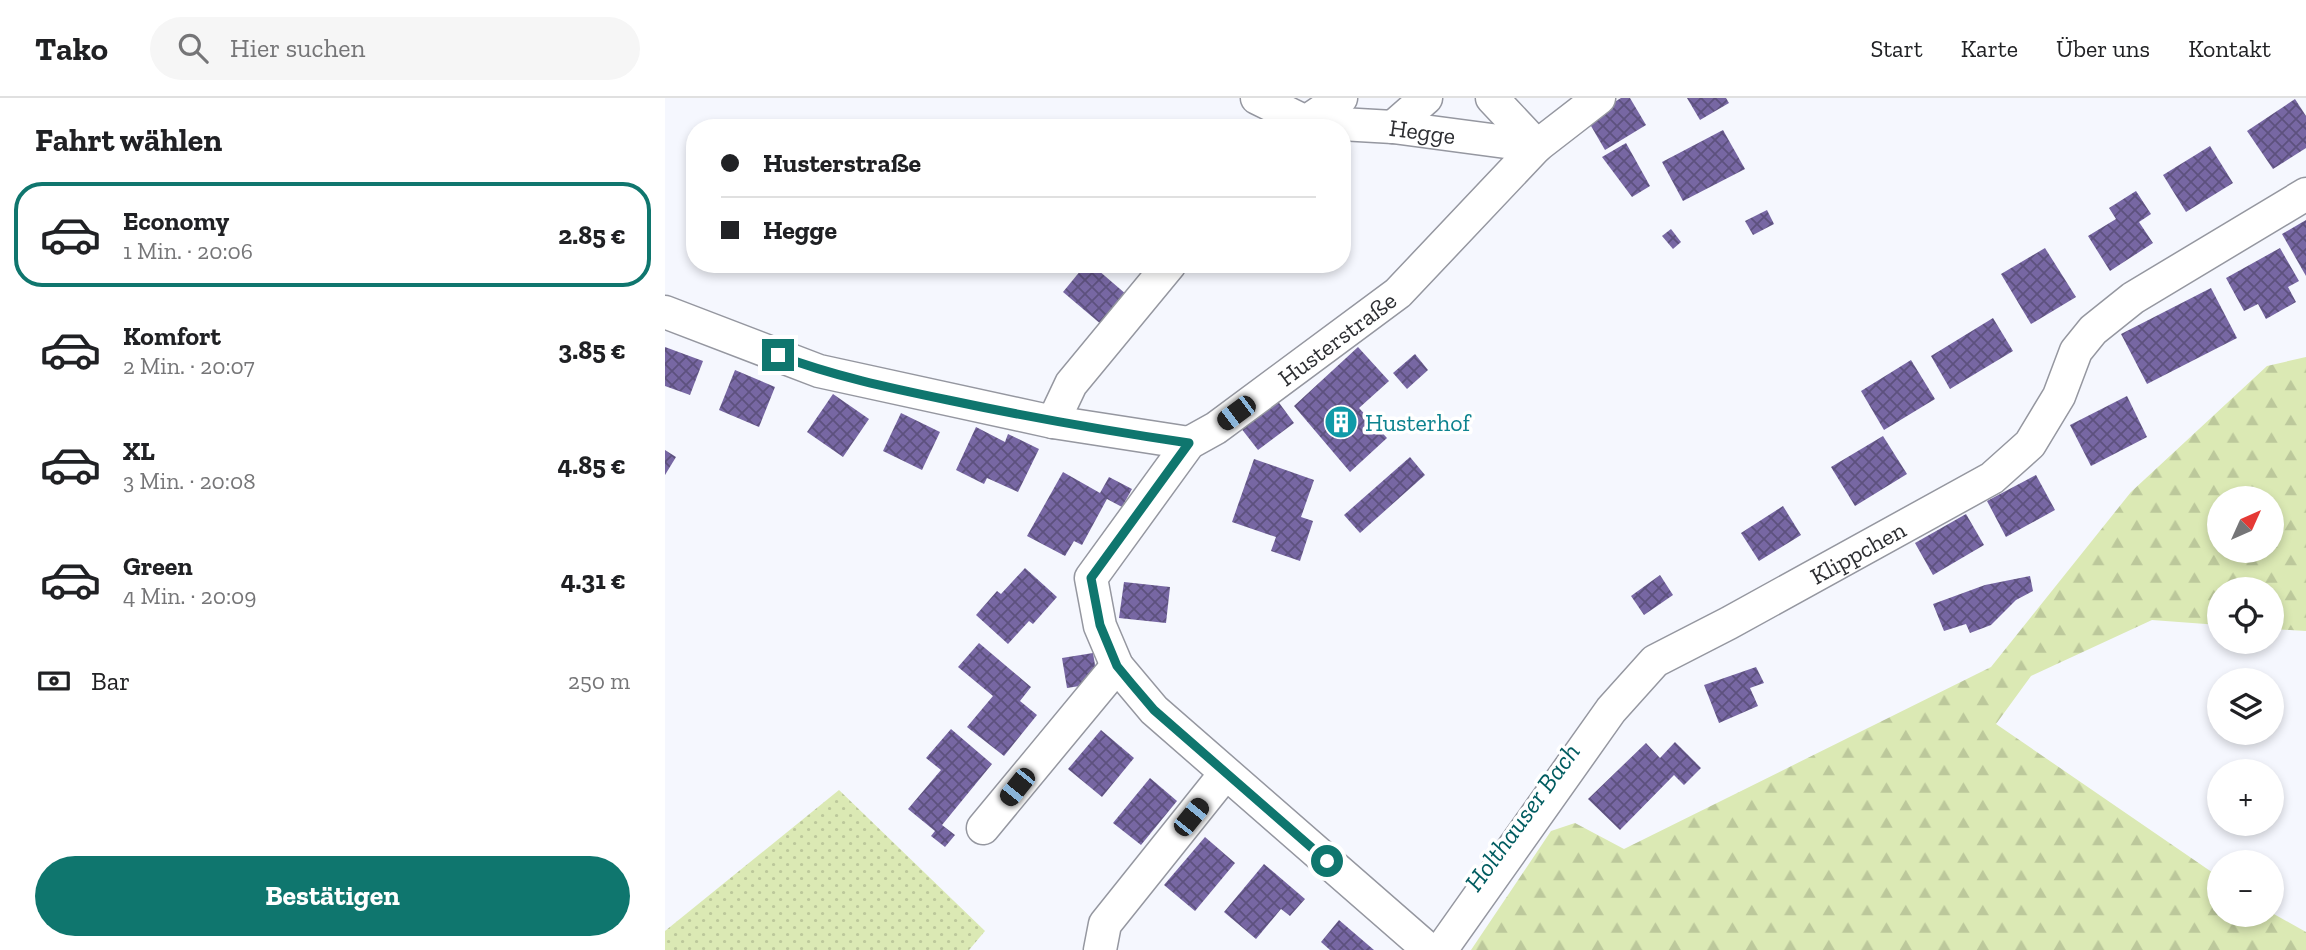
<!DOCTYPE html>
<html lang="de">
<meta charset="utf-8">
<style>
body{margin:0;font-family:"Zilla Slab",serif;background:#f6f6f6;color:#202124;height:100vh;display:flex;flex-direction:column;font-size:26px;white-space:nowrap}
*{box-sizing:border-box;margin:0}
p{font-size:23px;color:#757577}
.icon{flex:none;width:38px;height:38px;fill:none;stroke:currentColor;stroke-width:2;stroke-linecap:round;stroke-linejoin:round}
.map{position:relative;flex:1;overflow:hidden}
.side{display:flex;flex-direction:column;background:#fff;width:665px}
.side>*{flex:none}
.banner{position:absolute;left:21px;top:21px;width:665px;height:154px;border-radius:28px;box-shadow:0 4px 10px #0003;display:grid;align-content:center;height:154px;padding:0 35px;background:#fff}
.needle{width:46px;rotate:45deg}
.buttons{position:absolute;left:1542px;top:388px;display:grid;gap:14px}
.buttons a{display:grid;place-items:center;width:77px;height:77px;border-radius:50%;background:#fff;box-shadow:0 4px 10px #0003;font-size:35px}
.end{position:absolute;width:32px;height:32px;margin:-16px;border:9px solid #0f766e;background:#fff;box-shadow:0 0 0 4px #fff}
.from{border-radius:50%}
.car{position:absolute;width:21px;height:42px;margin:-21px -10px;border-radius:9px;box-shadow:0 0 5px 2px #0007;background:linear-gradient(#222 24%,#8ab4d8 0 40%,#222 0 76%,#8ab4d8 0 86%,#222 0)}
.banner b{display:flex;align-items:center;gap:24px;height:66px;font-size:26px}
.banner b+b{border-top:2px solid #e0e0e0}
.banner i{width:18px;height:18px;background:#202124}
ul{padding:0;list-style:none}
li{display:flex;align-items:center;gap:21px;height:105px;margin:0 14px 10px;padding:0 21px;border:4px solid transparent;border-radius:28px}
li div{flex:1}
li b{display:block;font-size:26px}
li em{font-style:normal;font-weight:700}
li.active{border-color:#0f766e}
li>.icon{width:63px;height:63px;stroke-width:1.5}
h2{padding:0 35px;font-size:32px;line-height:84px}
.pay{display:flex;align-items:center;gap:18px;height:77px;padding:0 35px;font-size:26px}
.pay p{margin-inline-start:auto}
.button{display:flex;gap:14px;margin-top:auto;padding:14px 35px}
.button a{flex:1;height:80px;border-radius:42px;background:#0f766e;color:#fff;font-size:28px;font-weight:700;line-height:80px;text-align:center}
header{display:flex;align-items:center;gap:42px;box-sizing:border-box;height:98px;padding:0 35px;background:#fff;border-bottom:2px solid #e0e0e0}
header strong{font-size:33px}
nav{display:flex;gap:38px;margin-inline-start:auto;font-size:24px}
.search{width:490px;height:63px;background:#f6f6f6;display:flex;align-items:center;gap:18px;box-sizing:border-box;padding:0 24px;border-radius:38px;color:#757577;font-size:26px}
main{display:flex;flex:1;min-height:0}
.map>svg:first-child{display:block}
.green{fill:url(#green-dots)}
.forest{fill:url(#forest-firs);fill-rule:evenodd}
.building{fill:url(#building-cross-hatch)}
.lines{fill:none;stroke-linecap:round;stroke-linejoin:round}
.minor-casing{stroke:#9597a0;stroke-width:35}
.minor{stroke:#fff;stroke-width:32}
.route{stroke:#0f766e;stroke-width:9}
.labels{text-anchor:middle;dominant-baseline:central;stroke-width:7;stroke-linejoin:round;paint-order:stroke}
.street-label{font-size:24px;fill:#2d2e32;stroke:#fff}
.culture-label{font-size:24px;fill:#0d838f;stroke:#fff;text-anchor:start}
.water-label{font-size:26px;font-style:italic;fill:#005c60;stroke:#fff}
</style>
<header>
<strong>Tako</strong>
<div class="search"><svg class="icon" aria-label="search" viewBox="0 0 24 24"><circle cx="10" cy="10" r="6"/><path d="M15 15l6 6"/></svg>Hier suchen</div>
<nav><a>Start</a><a>Karte</a><a>Über uns</a><a>Kontakt</a></nav>
</header>
<main>
<section class="side">
<h2>Fahrt wählen</h2>
<ul>
<li class="active"><svg class="icon" aria-label="car" viewBox="0 0 24 24"><path d="M5 17H2v-5l4-1 3-4h7l3 4 3 1v5h-3M9 17h6M6 11h13"/><circle cx="7" cy="17" r="2"/><circle cx="17" cy="17" r="2"/></svg><div><b>Economy</b><p>1 Min. · 20:06</p></div><em>2.85 €</em></li>
<li><svg class="icon" aria-label="car" viewBox="0 0 24 24"><path d="M5 17H2v-5l4-1 3-4h7l3 4 3 1v5h-3M9 17h6M6 11h13"/><circle cx="7" cy="17" r="2"/><circle cx="17" cy="17" r="2"/></svg><div><b>Komfort</b><p>2 Min. · 20:07</p></div><em>3.85 €</em></li>
<li><svg class="icon" aria-label="car" viewBox="0 0 24 24"><path d="M5 17H2v-5l4-1 3-4h7l3 4 3 1v5h-3M9 17h6M6 11h13"/><circle cx="7" cy="17" r="2"/><circle cx="17" cy="17" r="2"/></svg><div><b>XL</b><p>3 Min. · 20:08</p></div><em>4.85 €</em></li>
<li><svg class="icon" aria-label="car" viewBox="0 0 24 24"><path d="M5 17H2v-5l4-1 3-4h7l3 4 3 1v5h-3M9 17h6M6 11h13"/><circle cx="7" cy="17" r="2"/><circle cx="17" cy="17" r="2"/></svg><div><b>Green</b><p>4 Min. · 20:09</p></div><em>4.31 €</em></li>
</ul>
<div class="pay"><svg class="icon" aria-label="cash" viewBox="0 0 24 24"><path d="M3 7h18v10H3z"/><circle cx="12" cy="12" r="2"/></svg>Bar<p>250 m</p></div>
<div class="button"><a>Bestätigen</a></div>
</section>
<div class="map">
<svg width="1641" height="852" viewBox="0 0 1641 852">
<defs>
<pattern id="green-dots" width="8" height="8" patternUnits="userSpaceOnUse" patternTransform="scale(1.75)"><rect width="8" height="8" fill="#dbe9b4"/><path d="M2 2h.1M6 6h.1" fill="none" stroke="#bcc89b" stroke-width="1.8" stroke-linecap="round"/></pattern>
<pattern id="forest-firs" width="22" height="20" patternUnits="userSpaceOnUse" patternTransform="scale(1.75)"><rect width="22" height="20" fill="#dbe9b4"/><path d="M5 1l3.5 6h-7zM16 11l3.5 6h-7z" fill="#bcc89b"/></pattern>
<pattern id="building-cross-hatch" width="8" height="8" patternUnits="userSpaceOnUse" patternTransform="scale(1.75)"><rect width="8" height="8" fill="#7767a3"/><path d="M0 0l8 8M0 8l8-8" fill="none" stroke="#5d517e"/></pattern>
</defs>
<rect width="100%" height="100%" fill="#f5f7fe"/>
<path class="green" d="M174 692 320 833 304 852H0V833Z"/>
<path class="forest" d="M1641 259V533L1607 531 1606 492H1554V527L1487 522 1366 578 1331 626 1554 779V817L1607 815 1641 834V852H806L886 733 910 725 959 751 1326 569 1466 394 1602 268ZM1554 401H1606V453H1554Z"/>
<g class="building">
<path d="M956 0H965L981 27 940 52 922 21Z"/>
<path d="M1022 0H1061L1064 5 1035 22Z"/>
<path d="M1630 1 1641 18V50L1608 71 1582 33Z"/>
<path d="M1058 32 1080 71 1018 103 997 64Z"/>
<path d="M961 45 985 88 967 99 937 59Z"/>
<path d="M1545 48 1568 85 1521 114 1498 77Z"/>
<path d="M1471 93 1486 116 1474 124 1488 145 1445 173 1423 138 1451 121 1444 110Z"/>
<path d="M1102 112 1109 126 1088 137 1080 123Z"/>
<path d="M1641 122V178L1617 136Z"/>
<path d="M1006 131 1016 144 1008 151 997 138Z"/>
<path d="M1380 150 1411 199 1366 226 1336 176Z"/>
<path d="M1615 150 1634 183 1623 189 1631 204 1601 221 1593 206 1579 213 1561 180Z"/>
<path d="M421 166H426L462 197 437 227 398 194Z"/>
<path d="M1546 190 1572 240 1482 286 1456 236Z"/>
<path d="M1328 220 1348 253 1285 291 1266 258Z"/>
<path d="M0 249 38 263 25 297 0 288Z"/>
<path d="M693 249 724 283 694 310 722 340 685 374 629 308Z"/>
<path d="M750 256 763 272 742 291 728 275Z"/>
<path d="M1246 262 1270 301 1219 332 1196 293Z"/>
<path d="M70 272 110 289 94 329 54 312Z"/>
<path d="M168 296 204 321 178 359 142 334Z"/>
<path d="M609 298 629 325 593 352 572 325Z"/>
<path d="M1462 298 1482 339 1426 368 1405 327Z"/>
<path d="M236 315 275 334 257 372 218 353Z"/>
<path d="M311 329 340 344 343 336 374 351 353 394 322 380 319 386 291 372Z"/>
<path d="M1218 338 1242 376 1190 408 1166 369Z"/>
<path d="M0 352 11 359 0 377Z"/>
<path d="M745 359 760 377 695 435 679 417Z"/>
<path d="M589 361 649 382 636 419 648 423 635 463 606 453 611 439 567 424Z"/>
<path d="M398 374 435 395 444 379 467 391 457 409 442 401 417 447 409 443 400 458 362 438Z"/>
<path d="M1371 377 1390 412 1341 439 1322 403Z"/>
<path d="M1118 408 1136 437 1094 463 1076 435Z"/>
<path d="M1301 416 1319 447 1268 477 1250 445Z"/>
<path d="M360 470 392 499 368 526 364 523 343 546 311 517 332 493 336 496Z"/>
<path d="M995 477 1008 497 979 517 966 498Z"/>
<path d="M1365 478 1368 493 1351 502 1326 527 1305 535 1301 526 1279 533 1268 506 1320 487Z"/>
<path d="M459 484 505 489 501 525 454 520Z"/>
<path d="M314 545 366 589 355 603 372 617 339 658 302 629 328 598 293 569Z"/>
<path d="M428 555 433 585 402 590 397 560Z"/>
<path d="M1091 569 1099 585 1085 590 1093 608 1054 625 1039 587Z"/>
<path d="M286 631 327 666 277 727 290 737 280 749 266 738 270 733 243 711 276 672 261 660Z"/>
<path d="M436 632 469 660 437 699 403 671Z"/>
<path d="M1010 644 1036 670 1019 687 1009 677 955 732 923 701 981 645 995 660Z"/>
<path d="M485 680 512 703 476 747 448 725Z"/>
<path d="M540 739 570 765 530 813 499 787Z"/>
<path d="M599 766 640 801 625 818 616 811 591 841 559 814Z"/>
<path d="M674 822 709 852H665L656 844Z"/>
</g>
<g class="lines">
<defs>
<g id="minor">
<path d="M592 0 641 24 676 0"/>
<path d="M827 0 872 48"/>
<path d="M728 29 761 0"/>
<path id="s1" d="M634 30 641 24 728 29 872 48"/>
<path d="M0 214 154 273 388 324 524 345"/>
<path d="M388 324 406 286 505 166"/>
<path d="M318 730 452 568"/>
<path d="M435 852 440 826 560 676"/>
<path id="s2" d="M764 852 489 612 452 568 435 528 426 480 524 345 551 330 733 195 872 48 934 0"/>
<path id="s3" d="M776 852 946 612 990 563 1064 525 1327 380 1365 346 1394 298 1411 253 1428 232 1468 200 1641 96"/>
</g>
</defs>
<use href="#minor" class="minor-casing"/>
<use href="#minor" class="minor"/>
</g>
<g class="lines">
<path class="route" d="M113 257C168 278 225 290 283 302 363 319 443 333 524 345L426 480 435 527 452 568 466 585 489 612 662 763"/>
</g>
<defs>
<symbol id="building-disc" viewBox="-11 -11 22 22"><circle r="9.5" fill="#0f9aa8" stroke="#fff"/><path d="M-4-6H4V6H1V3H-1V6H-4ZM-2.5-4.3h1.7v1.8h-1.7ZM.8-4.3h1.7v1.8H.8ZM-2.5-1h1.7V.8h-1.7ZM.8-1h1.7V.8H.8Z" fill="#fff"/></symbol>
</defs>
<g fill-rule="evenodd">
<use href="#building-disc" x="657" y="305" width="38" height="38"/>
</g>
<g class="labels">
<g class="street-label">
<text stroke="none"><textPath href="#s1" startOffset="126">Hegge</textPath></text>
<text stroke="none"><textPath href="#s2" startOffset="863">Husterstraße</textPath></text>
<text stroke="none"><textPath href="#s3" startOffset="590">Klippchen</textPath></text>
</g>
<g class="culture-label">
<text x="700" y="324">Husterhof</text>
</g>
<g class="water-label">
<text transform="translate(857 719) rotate(-54)">Holthauser Bach</text>
</g>
</g>
</svg>
<div class="buttons">
<a><svg class="needle" viewBox="-14 -14 28 28"><path d="M0-13l5 13h-10z" fill="#e53935"/><path d="M0 13l5-13h-10z" fill="#757577"/></svg></a>
<a><svg class="icon" aria-label="locate" viewBox="0 0 24 24"><circle cx="12" cy="12" r="6"/><path d="M12 2v4M12 18v4M2 12h4M18 12h4"/></svg></a>
<a><svg class="icon" aria-label="layers" viewBox="0 0 24 24"><path d="M12 4l9 5-9 5-9-5zM3 14l9 5 9-5"/></svg></a>
<a>+</a>
<a>−</a>
</div>
<i class="end from" style="left:662px;top:763px"></i>
<i class="end" style="left:113px;top:257px"></i>
<i class="car" style="left:571px;top:315px;rotate:233deg"></i>
<i class="car" style="left:352px;top:689px;rotate:219deg"></i>
<i class="car" style="left:526px;top:719px;rotate:39deg"></i>
<div class="banner">
<b><i class="from"></i>Husterstraße</b>
<b><i></i>Hegge</b>
</div>
</div>
</main>
